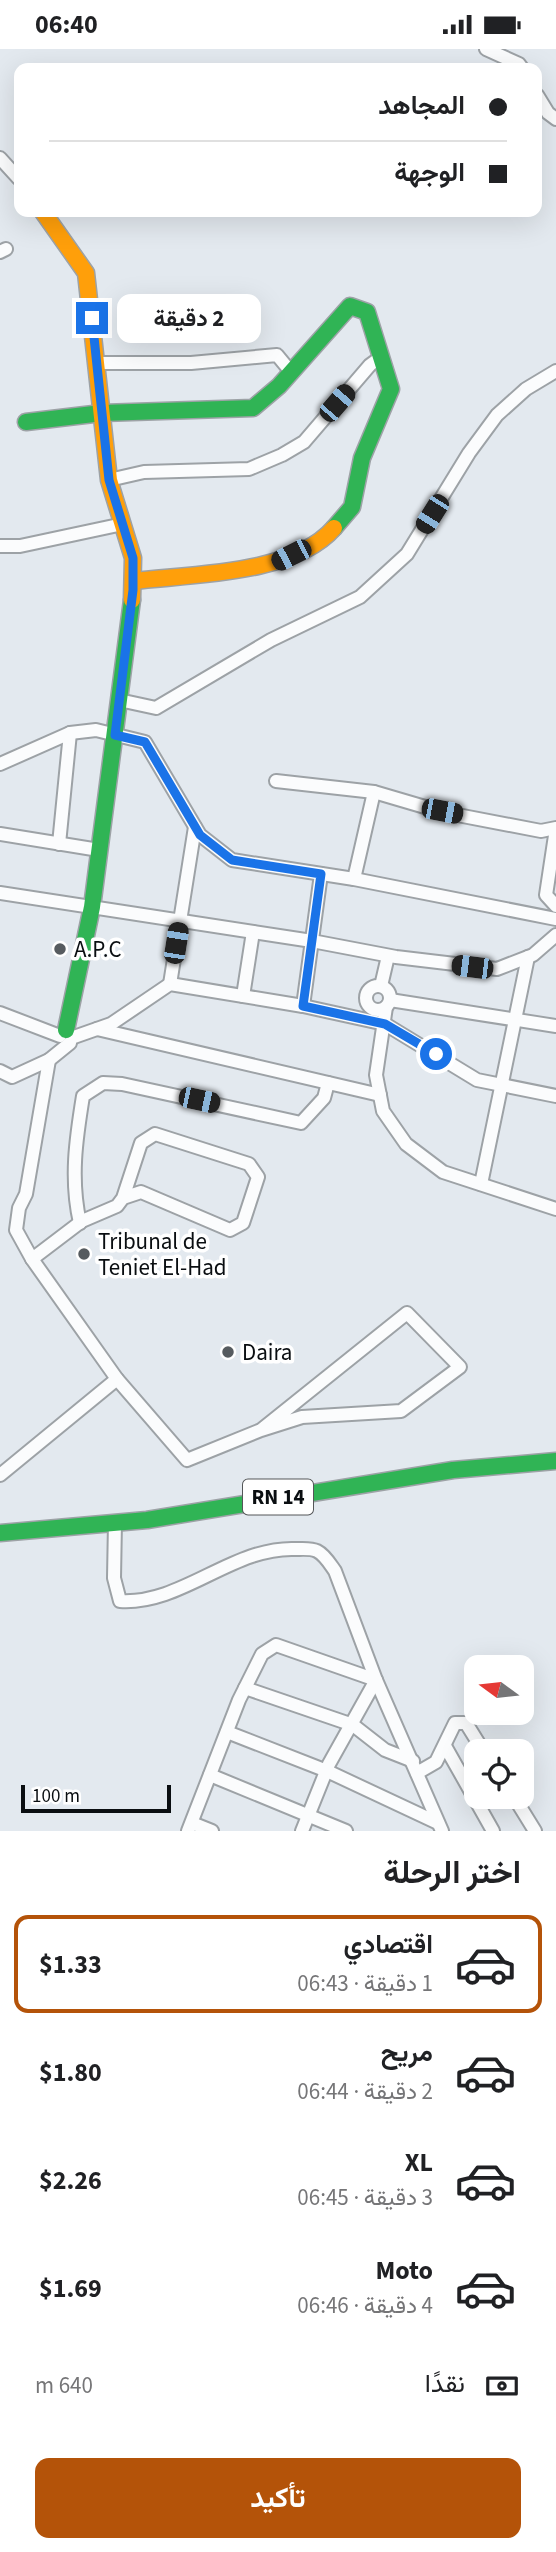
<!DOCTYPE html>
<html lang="ar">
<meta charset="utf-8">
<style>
body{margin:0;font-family:"Source Sans 3",Vazirmatn,sans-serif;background:#f6f6f6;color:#202124;direction:rtl;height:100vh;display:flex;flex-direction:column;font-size:26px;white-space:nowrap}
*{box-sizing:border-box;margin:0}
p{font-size:23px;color:#757577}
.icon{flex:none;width:38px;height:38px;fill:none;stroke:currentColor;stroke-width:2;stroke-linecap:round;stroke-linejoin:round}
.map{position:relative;height:1782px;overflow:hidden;direction:ltr}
.panel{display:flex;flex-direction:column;background:#fff;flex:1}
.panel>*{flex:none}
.banner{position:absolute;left:14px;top:14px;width:528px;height:154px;border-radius:14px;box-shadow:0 7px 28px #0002;direction:rtl;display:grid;align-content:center;height:154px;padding:0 35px;background:#fff}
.needle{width:46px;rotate:285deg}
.buttons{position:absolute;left:464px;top:1606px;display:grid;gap:14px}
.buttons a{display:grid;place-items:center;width:70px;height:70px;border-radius:14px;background:#fff;box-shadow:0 7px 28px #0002;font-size:35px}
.scale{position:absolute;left:21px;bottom:18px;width:150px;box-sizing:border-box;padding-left:7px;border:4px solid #0a0e11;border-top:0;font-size:19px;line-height:24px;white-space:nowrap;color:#0a0e11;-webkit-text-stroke:5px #fff;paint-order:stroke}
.end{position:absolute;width:32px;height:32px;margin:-16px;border:9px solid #1a73e8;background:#fff;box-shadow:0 0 0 4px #fff}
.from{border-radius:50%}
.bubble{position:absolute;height:49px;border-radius:14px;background:#fff;box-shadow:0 7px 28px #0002;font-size:23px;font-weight:700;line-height:49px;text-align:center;direction:rtl}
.car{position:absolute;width:21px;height:42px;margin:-21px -10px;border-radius:9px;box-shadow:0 0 5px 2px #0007;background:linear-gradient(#222 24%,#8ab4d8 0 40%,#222 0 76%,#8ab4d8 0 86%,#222 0)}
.banner b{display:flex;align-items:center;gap:24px;height:66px;font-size:26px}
.banner b+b{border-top:2px solid #e0e0e0}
.banner i{width:18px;height:18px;background:#202124}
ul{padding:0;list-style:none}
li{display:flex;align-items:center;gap:21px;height:98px;margin:0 14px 10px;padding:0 21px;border:4px solid transparent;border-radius:14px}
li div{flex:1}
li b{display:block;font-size:26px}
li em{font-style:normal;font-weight:700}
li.selected{border-color:#b45309}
li>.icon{width:63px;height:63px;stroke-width:1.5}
h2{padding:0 35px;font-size:32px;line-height:84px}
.pay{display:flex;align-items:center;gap:18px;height:77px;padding:0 35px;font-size:26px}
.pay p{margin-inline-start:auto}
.button{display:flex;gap:14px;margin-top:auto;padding:14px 35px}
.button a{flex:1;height:80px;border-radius:14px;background:#b45309;color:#fff;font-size:28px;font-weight:700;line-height:80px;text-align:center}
.status{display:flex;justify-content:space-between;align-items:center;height:49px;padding:0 35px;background:#fff;direction:ltr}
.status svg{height:19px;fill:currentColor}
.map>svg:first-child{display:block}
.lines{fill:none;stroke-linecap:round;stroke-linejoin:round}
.street-casing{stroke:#9da2a6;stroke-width:16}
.fast-casing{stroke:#9da2a6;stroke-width:19}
.slow-casing{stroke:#9da2a6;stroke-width:19}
.street{stroke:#fbfcfd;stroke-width:12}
.fast{stroke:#30b455;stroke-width:16}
.slow{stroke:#ff9f0a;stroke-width:16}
.route{stroke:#1a73e8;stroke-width:9}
.poi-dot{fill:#565b5f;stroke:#fff;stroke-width:2.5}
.labels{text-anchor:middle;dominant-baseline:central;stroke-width:7;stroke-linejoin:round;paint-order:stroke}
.shield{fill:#fff;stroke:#545658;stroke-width:2}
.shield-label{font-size:21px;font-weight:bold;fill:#0a0e11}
.poi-label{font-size:23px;fill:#0a0e11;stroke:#fff;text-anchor:start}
</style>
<div class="status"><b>06:40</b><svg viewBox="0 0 49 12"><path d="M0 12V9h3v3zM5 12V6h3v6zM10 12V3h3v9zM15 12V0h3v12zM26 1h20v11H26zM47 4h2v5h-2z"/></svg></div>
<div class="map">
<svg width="556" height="1782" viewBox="0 0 556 1782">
<rect width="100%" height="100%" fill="#e3e9ef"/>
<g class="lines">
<defs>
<g id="street">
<path d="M486 0 519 15 522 19"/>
<path d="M537 46 548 64 556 70"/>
<path d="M0 109 19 130"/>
<path d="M0 203 6 200"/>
<path d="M97 314H191L277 306 291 323"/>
<path d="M109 431 144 423 249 420 282 406 304 393 370 316 381 308"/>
<path d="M0 497H20L123 475"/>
<path d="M119 651 156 659 271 591 360 548 407 505 469 404 497 366 526 340 556 322"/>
<path d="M0 715 70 684 96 681 145 693 200 786 232 811 354 830 556 870"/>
<path d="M276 732 374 743 442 763 541 782 556 779"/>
<path d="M556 780 546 846 556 857"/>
<path d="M0 785 99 801"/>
<path d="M59 795 70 684"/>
<path d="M354 830 374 743"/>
<path d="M0 844 312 892 396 908 497 920 533 906 556 886"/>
<path d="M170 935 195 778"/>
<circle cx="378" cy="949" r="12"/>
<path d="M381 937 388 907"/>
<path d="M243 947 253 883"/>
<path d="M390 951 556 977"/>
<path d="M303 957 321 825"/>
<path d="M386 958 376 1026 383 1062 406 1095 443 1123 556 1160"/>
<path d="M0 964 60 987"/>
<path d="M97 980 380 1046"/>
<path d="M74 988 111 975 170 935 303 957 385 975 477 1031 556 1047"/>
<path d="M0 1022 12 1028 49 1011 70 994"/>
<path d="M481 1135 528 908"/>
<path d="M80 1174C70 1130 76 1090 83 1047L103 1034 122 1035 301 1074 324 1049 328 1034"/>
<path d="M32 1210 82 1172 117 1157 123 1149 141 1143 230 1181 243 1174 258 1128 249 1115 155 1085 141 1094 123 1149"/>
<path d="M117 1330 187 1411 261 1381 407 1264 460 1318 401 1362 302 1368 261 1381"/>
<path d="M0 1426 117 1330 32 1210 16 1181 19 1159 26 1145 49 1011"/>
<path d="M115 1473 114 1529 120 1552C182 1556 233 1497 296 1500 302 1500 311 1499 317 1502 325 1506 330 1515 335 1522L376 1631 442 1782"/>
<path d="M245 1639 353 1676 385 1701 413 1712"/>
<path d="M227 1683 327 1722 438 1774"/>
<path d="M445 1697 493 1782"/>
<path d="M417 1724 436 1713 455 1674H466L484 1703"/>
<path d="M210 1726 346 1782"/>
<path d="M514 1748 535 1782"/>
<path d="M192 1774 212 1782"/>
<path d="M188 1782 239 1651 262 1605 276 1596 376 1631 329 1715 302 1782"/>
</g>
<g id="fast">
<path d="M26 373 102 364 253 359 279 337 350 257 367 263 391 340 362 409 352 458 334 479"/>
<path d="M66 981 92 858 132 551"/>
<path d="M0 1484 147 1471 453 1421 556 1412"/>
</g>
<g id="slow">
<path d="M43 163 86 224 109 431 133 509 132 551"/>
<path d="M133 532C191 525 293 526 334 479"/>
</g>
</defs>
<use href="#street" class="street-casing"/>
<use href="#fast" class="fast-casing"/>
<use href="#slow" class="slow-casing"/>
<use href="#street" class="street"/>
<use href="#fast" class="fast"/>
<use href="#slow" class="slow"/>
</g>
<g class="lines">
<path class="route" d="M92 269 109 431 133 509V541L115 686 145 693 200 786 232 811 321 825 303 957 385 975 436 1005"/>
</g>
<g class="poi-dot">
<circle cx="60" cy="900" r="7"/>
<circle cx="84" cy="1205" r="7"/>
<circle cx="228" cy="1303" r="7"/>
</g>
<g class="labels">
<rect class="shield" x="243" y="1430.5" width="70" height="35" rx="5"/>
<g class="shield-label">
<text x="278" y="1448">RN 14</text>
</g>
<g class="poi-label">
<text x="74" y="900">A.P.C</text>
<text x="98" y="1192">Tribunal de<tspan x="98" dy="26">Teniet El-Had</tspan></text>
<text x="242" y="1303">Daira</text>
</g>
</g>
</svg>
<div class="buttons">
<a><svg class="needle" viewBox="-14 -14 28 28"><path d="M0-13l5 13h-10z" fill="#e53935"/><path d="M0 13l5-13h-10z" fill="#757577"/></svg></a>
<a><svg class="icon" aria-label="locate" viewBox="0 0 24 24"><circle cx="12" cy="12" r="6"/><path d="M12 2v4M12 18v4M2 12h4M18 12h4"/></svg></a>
</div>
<div class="scale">100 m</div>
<i class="end from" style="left:436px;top:1005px"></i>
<i class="end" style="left:92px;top:269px"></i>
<div class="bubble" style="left:117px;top:245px;width:144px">2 دقيقة</div>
<i class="car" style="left:337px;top:354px;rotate:41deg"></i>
<i class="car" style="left:432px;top:465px;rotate:212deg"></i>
<i class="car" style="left:291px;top:506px;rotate:243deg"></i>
<i class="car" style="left:442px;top:762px;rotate:101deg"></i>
<i class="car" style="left:176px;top:894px;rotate:9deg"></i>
<i class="car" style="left:472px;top:918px;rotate:277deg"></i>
<i class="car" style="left:199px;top:1051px;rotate:102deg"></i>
<div class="banner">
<b><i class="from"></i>المجاهد</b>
<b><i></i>الوجهة</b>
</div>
</div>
<section class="panel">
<h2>اختر الرحلة</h2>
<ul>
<li class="selected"><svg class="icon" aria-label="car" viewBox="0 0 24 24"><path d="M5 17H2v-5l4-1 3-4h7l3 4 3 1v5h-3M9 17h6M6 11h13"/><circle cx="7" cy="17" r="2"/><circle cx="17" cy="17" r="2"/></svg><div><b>اقتصادي</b><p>1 دقيقة · 06:43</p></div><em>$1.33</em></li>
<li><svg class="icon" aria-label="car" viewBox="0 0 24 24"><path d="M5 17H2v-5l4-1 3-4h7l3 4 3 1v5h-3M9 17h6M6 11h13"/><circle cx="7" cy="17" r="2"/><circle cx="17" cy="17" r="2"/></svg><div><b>مريح</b><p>2 دقيقة · 06:44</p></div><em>$1.80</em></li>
<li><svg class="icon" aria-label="car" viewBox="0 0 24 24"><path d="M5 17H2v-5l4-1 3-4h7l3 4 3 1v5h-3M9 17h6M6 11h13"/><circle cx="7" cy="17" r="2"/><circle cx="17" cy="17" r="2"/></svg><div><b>XL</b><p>3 دقيقة · 06:45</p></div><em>$2.26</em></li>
<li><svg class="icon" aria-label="car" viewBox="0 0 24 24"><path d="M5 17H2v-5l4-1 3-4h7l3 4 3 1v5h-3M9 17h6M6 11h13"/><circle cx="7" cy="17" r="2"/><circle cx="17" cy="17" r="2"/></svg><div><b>Moto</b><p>4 دقيقة · 06:46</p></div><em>$1.69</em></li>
</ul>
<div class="pay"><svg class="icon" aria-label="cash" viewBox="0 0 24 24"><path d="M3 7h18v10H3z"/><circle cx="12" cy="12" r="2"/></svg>نقدًا<p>640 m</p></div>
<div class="button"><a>تأكيد</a></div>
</section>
